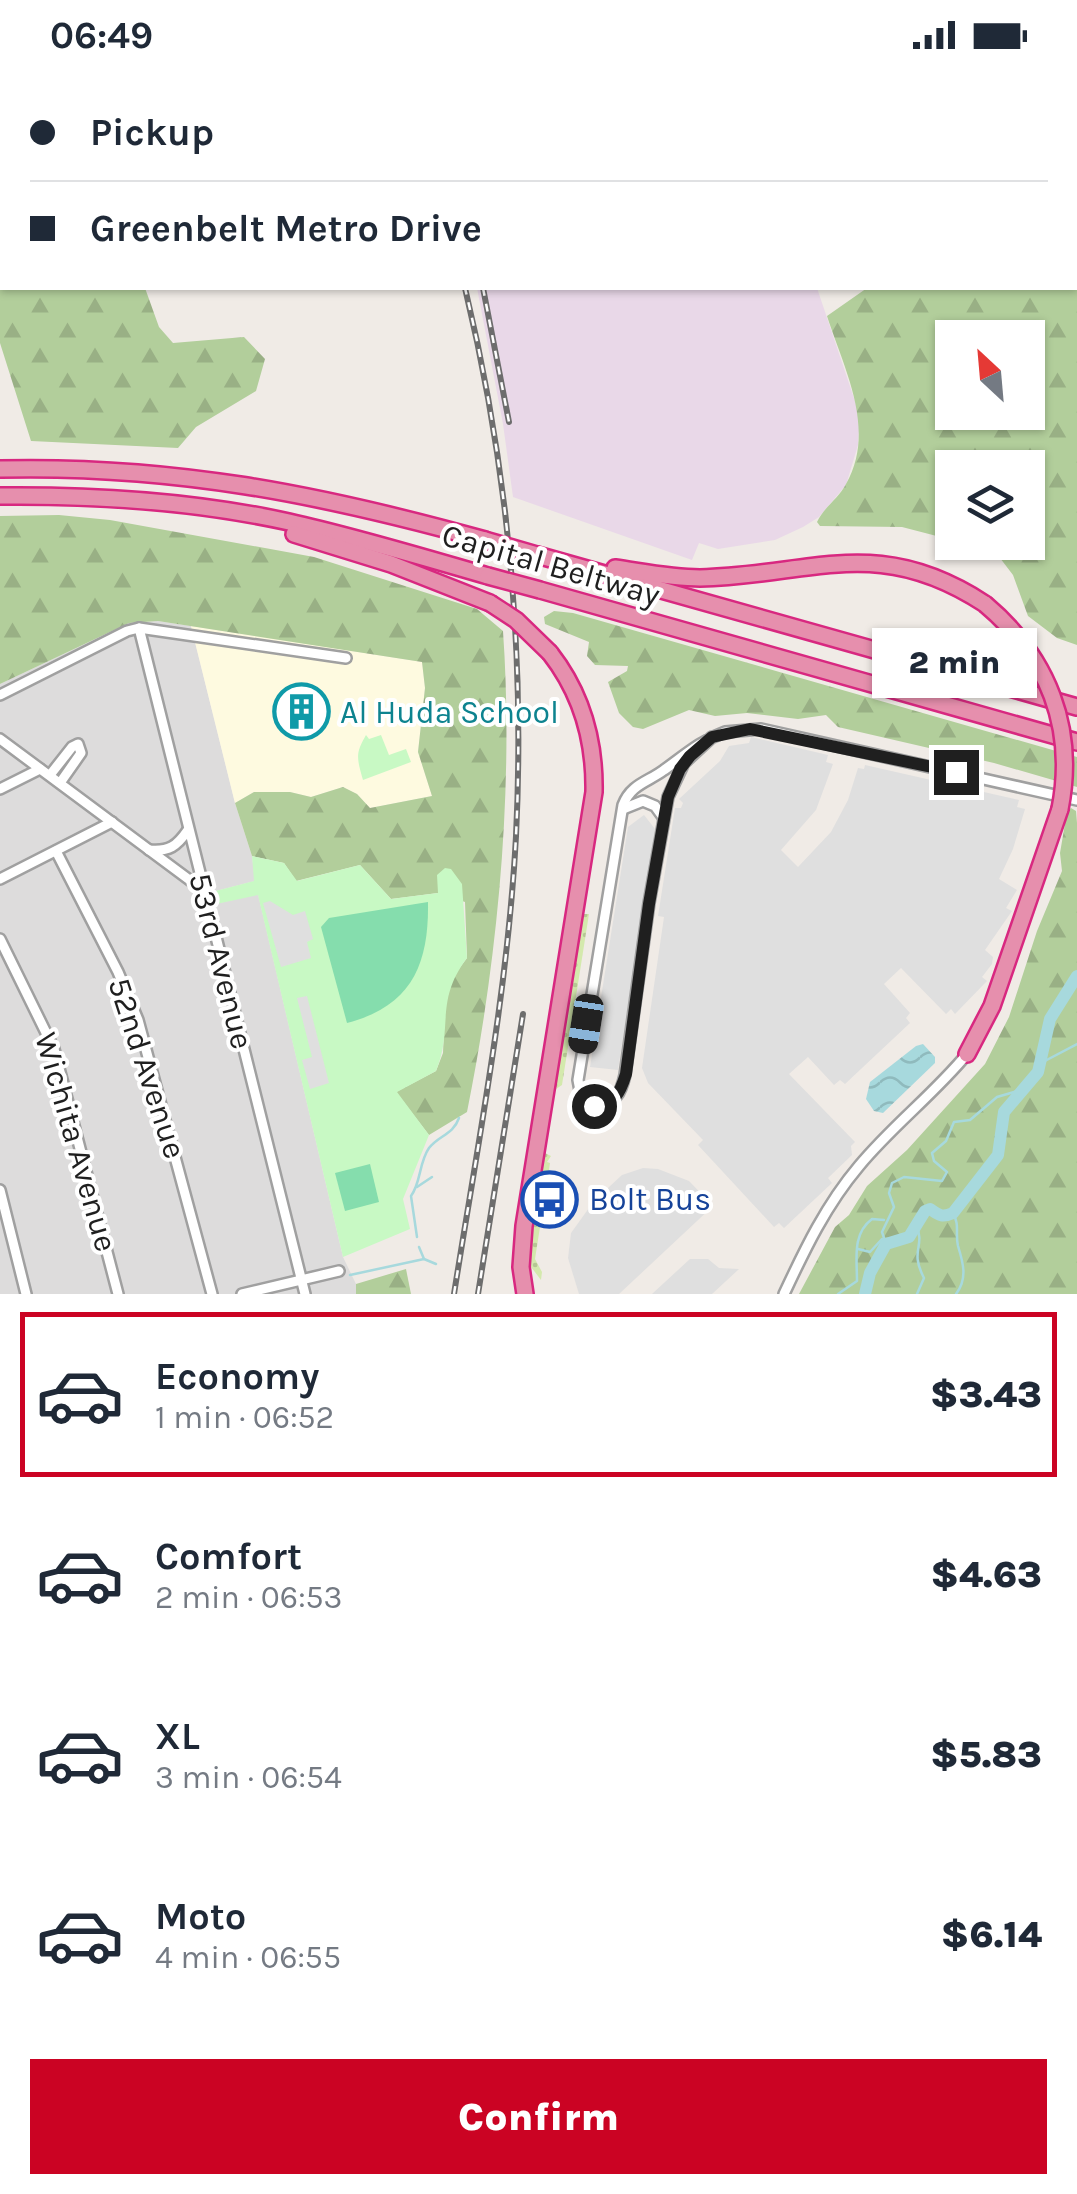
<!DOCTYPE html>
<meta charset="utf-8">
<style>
body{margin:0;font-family:Karla,sans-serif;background:#f6f6f7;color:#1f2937;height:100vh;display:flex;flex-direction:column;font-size:38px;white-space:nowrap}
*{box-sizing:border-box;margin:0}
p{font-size:32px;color:#747a83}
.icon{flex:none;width:55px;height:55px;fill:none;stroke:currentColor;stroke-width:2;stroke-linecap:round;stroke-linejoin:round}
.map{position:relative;height:1224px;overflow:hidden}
.drawer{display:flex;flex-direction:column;background:#fff;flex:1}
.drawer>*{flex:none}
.top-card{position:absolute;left:0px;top:0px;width:1078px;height:220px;box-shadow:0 2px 8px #0004;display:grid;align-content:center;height:220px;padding:0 30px;background:#fff}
.needle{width:65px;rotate:334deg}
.controls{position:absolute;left:935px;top:250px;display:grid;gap:20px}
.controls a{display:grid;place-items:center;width:110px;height:110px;border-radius:0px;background:#fff;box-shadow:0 2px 8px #0004;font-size:50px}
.end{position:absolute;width:45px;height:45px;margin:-22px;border:12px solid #1f1f1f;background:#fff;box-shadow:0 0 0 5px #fff}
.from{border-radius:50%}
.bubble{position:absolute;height:70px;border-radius:0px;background:#fff;box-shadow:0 2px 8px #0004;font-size:32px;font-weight:800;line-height:70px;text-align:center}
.car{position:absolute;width:30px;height:60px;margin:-30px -15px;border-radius:12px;box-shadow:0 0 8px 2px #0007;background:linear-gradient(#222 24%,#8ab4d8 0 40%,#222 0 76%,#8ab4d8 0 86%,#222 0)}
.top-card b{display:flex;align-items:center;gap:35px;height:95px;font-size:38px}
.top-card b+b{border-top:2px solid #e0e1e3}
.top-card i{width:25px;height:25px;background:#1f2937}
ul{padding:18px 0 0;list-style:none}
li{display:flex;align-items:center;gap:30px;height:165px;margin:0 20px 15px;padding:0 10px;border:5px solid transparent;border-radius:0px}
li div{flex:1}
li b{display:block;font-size:38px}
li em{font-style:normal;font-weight:800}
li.active{border-color:#cb0323}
li>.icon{width:90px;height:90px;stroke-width:1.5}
.cta{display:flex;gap:20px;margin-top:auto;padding:20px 30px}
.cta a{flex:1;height:115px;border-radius:0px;background:#cb0323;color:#fff;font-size:40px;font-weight:800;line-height:115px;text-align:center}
.status{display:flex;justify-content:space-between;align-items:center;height:70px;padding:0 50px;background:#fff;direction:ltr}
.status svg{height:28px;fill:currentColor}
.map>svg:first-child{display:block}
.residential{fill:#dddcdc}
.education{fill:#fefae0}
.railway{fill:#e9d8e8}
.grass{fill:url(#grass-dots)}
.forest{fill:url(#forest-firs);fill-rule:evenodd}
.park{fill:#c8f9c4}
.pitch{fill:#85ddad}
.parking{fill:#dfdfdf}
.water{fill:url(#water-waves)}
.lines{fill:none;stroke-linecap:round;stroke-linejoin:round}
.stream{stroke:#a7d9dd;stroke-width:2.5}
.river{stroke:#a7d9dd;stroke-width:12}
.minor-casing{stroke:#a0a0a0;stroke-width:14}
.motorway-casing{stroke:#d82880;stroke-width:20}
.minor{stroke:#fff;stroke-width:9}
.motorway{stroke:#e68fad;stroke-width:15}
.rail-casing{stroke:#6d6d6d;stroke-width:6}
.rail{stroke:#fff;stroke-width:2.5;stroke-dasharray:8;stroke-linecap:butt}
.motorway-bridge-casing{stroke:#d82880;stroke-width:20;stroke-linecap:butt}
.motorway-bridge{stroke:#e68fad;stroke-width:15}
.route{stroke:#1f1f1f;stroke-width:12}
.labels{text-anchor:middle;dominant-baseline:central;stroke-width:8;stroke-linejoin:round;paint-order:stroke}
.street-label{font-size:32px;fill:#1f1f1f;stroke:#fff}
.culture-label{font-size:32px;fill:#0d838f;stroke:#fff;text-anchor:start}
.transit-label{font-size:32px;fill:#164399;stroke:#fff;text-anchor:start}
</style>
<div class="status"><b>06:49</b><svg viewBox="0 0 49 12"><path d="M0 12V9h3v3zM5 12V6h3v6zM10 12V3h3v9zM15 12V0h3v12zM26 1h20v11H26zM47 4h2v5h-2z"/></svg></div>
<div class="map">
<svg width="1077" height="1224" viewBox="0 0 1077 1224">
<defs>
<pattern id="grass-dots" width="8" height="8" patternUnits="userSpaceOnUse" patternTransform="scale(2.5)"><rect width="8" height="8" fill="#d4e9ad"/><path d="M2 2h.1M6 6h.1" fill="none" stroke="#b6c794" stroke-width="1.8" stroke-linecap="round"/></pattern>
<pattern id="forest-firs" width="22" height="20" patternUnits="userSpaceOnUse" patternTransform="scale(2.5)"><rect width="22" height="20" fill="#b2ce9b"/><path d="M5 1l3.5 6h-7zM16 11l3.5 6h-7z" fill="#99b085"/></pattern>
<pattern id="water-waves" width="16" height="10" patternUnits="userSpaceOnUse" patternTransform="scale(2.5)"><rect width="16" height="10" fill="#a7d9dd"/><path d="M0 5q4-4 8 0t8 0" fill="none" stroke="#8fbabd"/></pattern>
</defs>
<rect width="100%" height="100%" fill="#f0ebe6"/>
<path class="residential" d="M158 551 191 556 235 733 252 786 255 811 204 824 207 836 258 824 343 1187 356 1214V1224H0V614L129 553Z"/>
<path class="education" d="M191 556 422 592 425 618 418 682 432 726 370 738 357 724 343 717 311 727 290 722H254L235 733Z"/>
<g class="railway">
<path d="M411 0H722L723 2H412Z"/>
<path d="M477 218H817L860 346 858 375 846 415 819 447 803 457 775 470 718 479 699 473 692 490 513 427 503 354Z"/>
</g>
<g class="grass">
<path d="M579 844H589L562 1015 550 1023Z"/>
<path d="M541 1081 551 1086 547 1092 550 1093 535 1189 542 1202 541 1210 525 1189Z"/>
</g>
<g class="forest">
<path d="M722 0H1077V575L1057 568 1028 546 1013 505 1000 488 963 473 1028 472V398H952V470L902 457 820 456 817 452C824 437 839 428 846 414 877 359 844 299 827 246L867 218H1075V2ZM952 268H1028V342H952Z"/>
<path d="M0 93H2V218H145L159 257 173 273 244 267 265 289 256 321 196 357 178 378 31 371 0 273Z"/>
<path d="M59 445 110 450 314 487 477 539 503 561C514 718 498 888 467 1042L429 1065 396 1022 436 1001 443 983 445 938 452 908 467 888 465 832 438 823 391 829 360 795 296 811 284 793 252 786 235 733 254 722H290L311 727 343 717 357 724 370 738 432 726 418 682 425 618 422 592 158 551 129 553 0 614V446Z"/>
<path d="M554 541 573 543 1077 687V717L994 693 838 657 826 645 798 649 747 643 715 646 689 640 643 659 633 657 619 643 608 612 627 601 628 596 595 595 587 586 589 572 545 554 544 547Z"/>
<path d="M1071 738 1076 741 1077 753V1224H799L835 1157 849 1145 867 1116 907 1080 985 994 1009 947 1037 861 1062 801 1060 783 1067 742Z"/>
<path d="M406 1199 411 1224H356V1214Z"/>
</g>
<g class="park">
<path d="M366 665 369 669 381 665 389 685 406 679 411 692 363 710C356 686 356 683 366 665Z"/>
<path d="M252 786 284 793 297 811 360 795 391 829 438 823 437 805 445 798 451 799 462 814 467 888C434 932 454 957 436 1001L397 1022 429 1065 403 1129 410 1159 343 1187 258 825 207 836 204 824 254 811Z"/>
</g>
<g class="pitch">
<path d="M428 832C429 894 412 936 347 953L321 857 329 848Z"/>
<path d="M370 1094 379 1132 345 1141 335 1103Z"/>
</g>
<g class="parking">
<path d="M751 667 828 685 826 692 833 694 816 740 781 780 798 797 831 762 848 730 858 698 864 699 865 695 1019 730 1017 737 1025 739 1013 779 999 809 1017 820 1006 838 1012 841 985 880 993 887 992 894 982 907 987 911 955 944 951 939 946 944 901 898 884 914 910 943 906 948 910 953 845 1014 840 1010 834 1015 808 987 789 1004 855 1072 851 1076 852 1085 828 1108 832 1113 784 1158 779 1153 774 1157 698 1075 703 1070 648 1013 642 998 664 847 658 846 675 738H681L683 733 679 729 720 691 729 676 749 673Z"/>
<path d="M644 745 655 759 618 1000 590 997 628 757Z"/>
<path d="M270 831 293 845 305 841 313 869 307 872 311 888 281 897 263 833Z"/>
<path d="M307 926 329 1013 310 1019 302 990 312 987 297 928Z"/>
<path d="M643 1098 658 1099 689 1111 713 1136 619 1224H579L568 1188 571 1163 594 1131 622 1105Z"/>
<path d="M690 1189H708L719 1198 739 1199 712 1224H652Z"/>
</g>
<path class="water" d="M923 974 935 987V993L883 1043 874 1041 866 1029 870 1012 916 976Z"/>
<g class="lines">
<g class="stream">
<path d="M1041 993 1077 974"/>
<path d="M417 1117 432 1107"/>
<path d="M953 1143C960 1155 955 1163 958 1176 963 1192 968 1209 956 1224"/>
<path d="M916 1154C926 1178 909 1179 924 1208L917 1224"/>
<path d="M417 1167 411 1126C421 1113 419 1092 429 1078 439 1065 453 1065 459 1048"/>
<path d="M886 1174 882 1162 894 1137 889 1123 892 1113 904 1107 942 1111 947 1102 934 1091 932 1083 946 1071 954 1052 970 1050 997 1027 1021 1020"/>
<path d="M419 1177 424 1189 436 1194"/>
<path d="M858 1179 870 1182 882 1169"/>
<path d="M350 1205 424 1189"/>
<path d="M838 1224 857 1211C857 1188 852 1164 872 1149L884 1150"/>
</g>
<path class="river" d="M865 1224 870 1203 886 1174 909 1167 925 1141 930 1139C939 1145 942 1148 953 1143L998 1085 1004 1042 1038 1002 1050 949 1077 906"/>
<defs>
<g id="minor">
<path d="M139 558 305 1224"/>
<path d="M0 625 127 561 139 558 346 588"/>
<path d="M712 667 684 693 668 727 649 833 625 1005C621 1023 615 1035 595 1036L581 1026 578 1010 623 735C631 714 648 712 664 700 685 685 700 671 725 662L761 659 1077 730"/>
<path d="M0 669 203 820"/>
<path d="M50 705 72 677 78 674 81 683 60 713"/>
<path d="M0 719 40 699"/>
<path d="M623 739 643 731 655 736 663 747"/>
<path d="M149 780C169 782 177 776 188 760"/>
<path d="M56 781 118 902 138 950 212 1224"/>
<path d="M0 809 112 752"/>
<path d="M0 869 54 979 118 1224"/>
<path d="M0 1120 26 1224"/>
<path d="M242 1224 339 1201"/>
<path d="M784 1224C805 1179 826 1135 859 1096 892 1056 934 1024 967 984"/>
</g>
<g id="motorway">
<path d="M0 399C173 395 319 424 485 470"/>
<path d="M0 426C96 425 194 431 289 452 356 467 422 487 488 506"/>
<path d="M294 464 391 494 490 533"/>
<path d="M537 485 1077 637"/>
<path d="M615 498C643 502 671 508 700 508 814 505 878 464 985 534"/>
<path d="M540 520 1077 672"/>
<path d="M967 984 992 936 1060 739"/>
<path d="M525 1224 521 1197 524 1156 594 722C595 670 582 624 550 583"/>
</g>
</defs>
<use href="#minor" class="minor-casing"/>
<use href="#motorway" class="motorway-casing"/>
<use href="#minor" class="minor"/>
<use href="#motorway" class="motorway"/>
<defs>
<g id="rail">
<path d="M403 0 404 2"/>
<path d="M422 0 423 2"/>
<path d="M483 218 509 352"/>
<path d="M454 1224C478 1072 508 920 516 766 525 582 508 397 465 218"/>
<path d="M478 1224 523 944"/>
</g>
</defs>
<use href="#rail" class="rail-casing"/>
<use href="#rail" class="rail"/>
<defs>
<g id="motorway-bridge">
<path d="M485 470 537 485"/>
<path d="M488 506 540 520"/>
<path d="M490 533 516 550 550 583"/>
<path d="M985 534C1048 587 1076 658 1060 739"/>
</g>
</defs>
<use href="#motorway-bridge" class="motorway-bridge-casing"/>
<use href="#motorway-bridge" class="motorway-bridge"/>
</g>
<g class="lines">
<path class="route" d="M594 1036C615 1034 620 1023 626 1004L649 834 668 727 680 699 690 686 712 667 750 659 956 702"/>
</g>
<defs>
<symbol id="building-ring" viewBox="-11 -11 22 22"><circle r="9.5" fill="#fff" stroke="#0f9aa8" stroke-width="1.5"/><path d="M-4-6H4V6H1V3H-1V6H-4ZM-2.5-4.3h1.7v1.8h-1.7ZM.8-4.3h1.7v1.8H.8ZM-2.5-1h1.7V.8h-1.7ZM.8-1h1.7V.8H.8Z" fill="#0f9aa8"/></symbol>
<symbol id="bus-ring" viewBox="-11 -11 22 22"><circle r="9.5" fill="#fff" stroke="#1a4fb4" stroke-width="1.5"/><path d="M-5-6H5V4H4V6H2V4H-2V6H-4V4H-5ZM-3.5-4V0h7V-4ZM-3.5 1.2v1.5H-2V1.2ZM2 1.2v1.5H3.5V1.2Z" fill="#1a4fb4"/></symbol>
</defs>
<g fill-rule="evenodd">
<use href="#building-ring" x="270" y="610" width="63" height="63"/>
<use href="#bus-ring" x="518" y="1098" width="63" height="63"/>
</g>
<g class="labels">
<g class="street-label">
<text transform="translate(551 495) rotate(16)">Capital Beltway</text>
<text transform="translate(221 891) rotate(76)">53rd Avenue</text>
<text transform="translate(147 998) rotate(72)">52nd Avenue</text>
<text transform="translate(76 1072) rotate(74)">Wichita Avenue</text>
</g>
<g class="culture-label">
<text x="340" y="642">Al Huda School</text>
</g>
<g class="transit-label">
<text x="589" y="1129">Bolt Bus</text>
</g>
</g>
</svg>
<div class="controls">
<a><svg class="needle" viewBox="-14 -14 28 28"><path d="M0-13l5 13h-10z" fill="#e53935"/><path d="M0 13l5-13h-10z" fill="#747a83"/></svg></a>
<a><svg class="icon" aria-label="layers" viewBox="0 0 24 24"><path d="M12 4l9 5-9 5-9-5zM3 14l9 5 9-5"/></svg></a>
</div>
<i class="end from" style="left:594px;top:1036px"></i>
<i class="end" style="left:956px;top:702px"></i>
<div class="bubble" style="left:872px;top:558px;width:165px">2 min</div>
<i class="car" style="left:586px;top:954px;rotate:189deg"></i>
<div class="top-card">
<b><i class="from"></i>Pickup</b>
<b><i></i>Greenbelt Metro Drive</b>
</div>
</div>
<section class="drawer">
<ul>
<li class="active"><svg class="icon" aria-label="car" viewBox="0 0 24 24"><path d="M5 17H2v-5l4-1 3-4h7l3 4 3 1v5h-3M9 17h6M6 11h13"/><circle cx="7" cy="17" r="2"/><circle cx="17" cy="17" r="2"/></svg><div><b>Economy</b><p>1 min · 06:52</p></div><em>$3.43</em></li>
<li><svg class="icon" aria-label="car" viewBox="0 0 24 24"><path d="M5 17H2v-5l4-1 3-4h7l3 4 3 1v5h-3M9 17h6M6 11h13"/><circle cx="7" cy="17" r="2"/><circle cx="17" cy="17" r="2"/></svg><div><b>Comfort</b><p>2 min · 06:53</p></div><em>$4.63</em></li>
<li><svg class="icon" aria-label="car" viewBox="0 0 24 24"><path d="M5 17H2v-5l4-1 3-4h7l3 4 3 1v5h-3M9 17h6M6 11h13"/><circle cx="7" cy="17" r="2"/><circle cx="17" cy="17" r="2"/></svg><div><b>XL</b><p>3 min · 06:54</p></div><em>$5.83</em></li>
<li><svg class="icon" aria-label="car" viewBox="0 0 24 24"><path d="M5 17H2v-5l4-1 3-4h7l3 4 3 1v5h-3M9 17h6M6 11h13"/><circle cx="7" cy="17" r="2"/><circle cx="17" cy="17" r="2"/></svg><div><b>Moto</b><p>4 min · 06:55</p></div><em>$6.14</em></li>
</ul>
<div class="cta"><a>Confirm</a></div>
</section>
